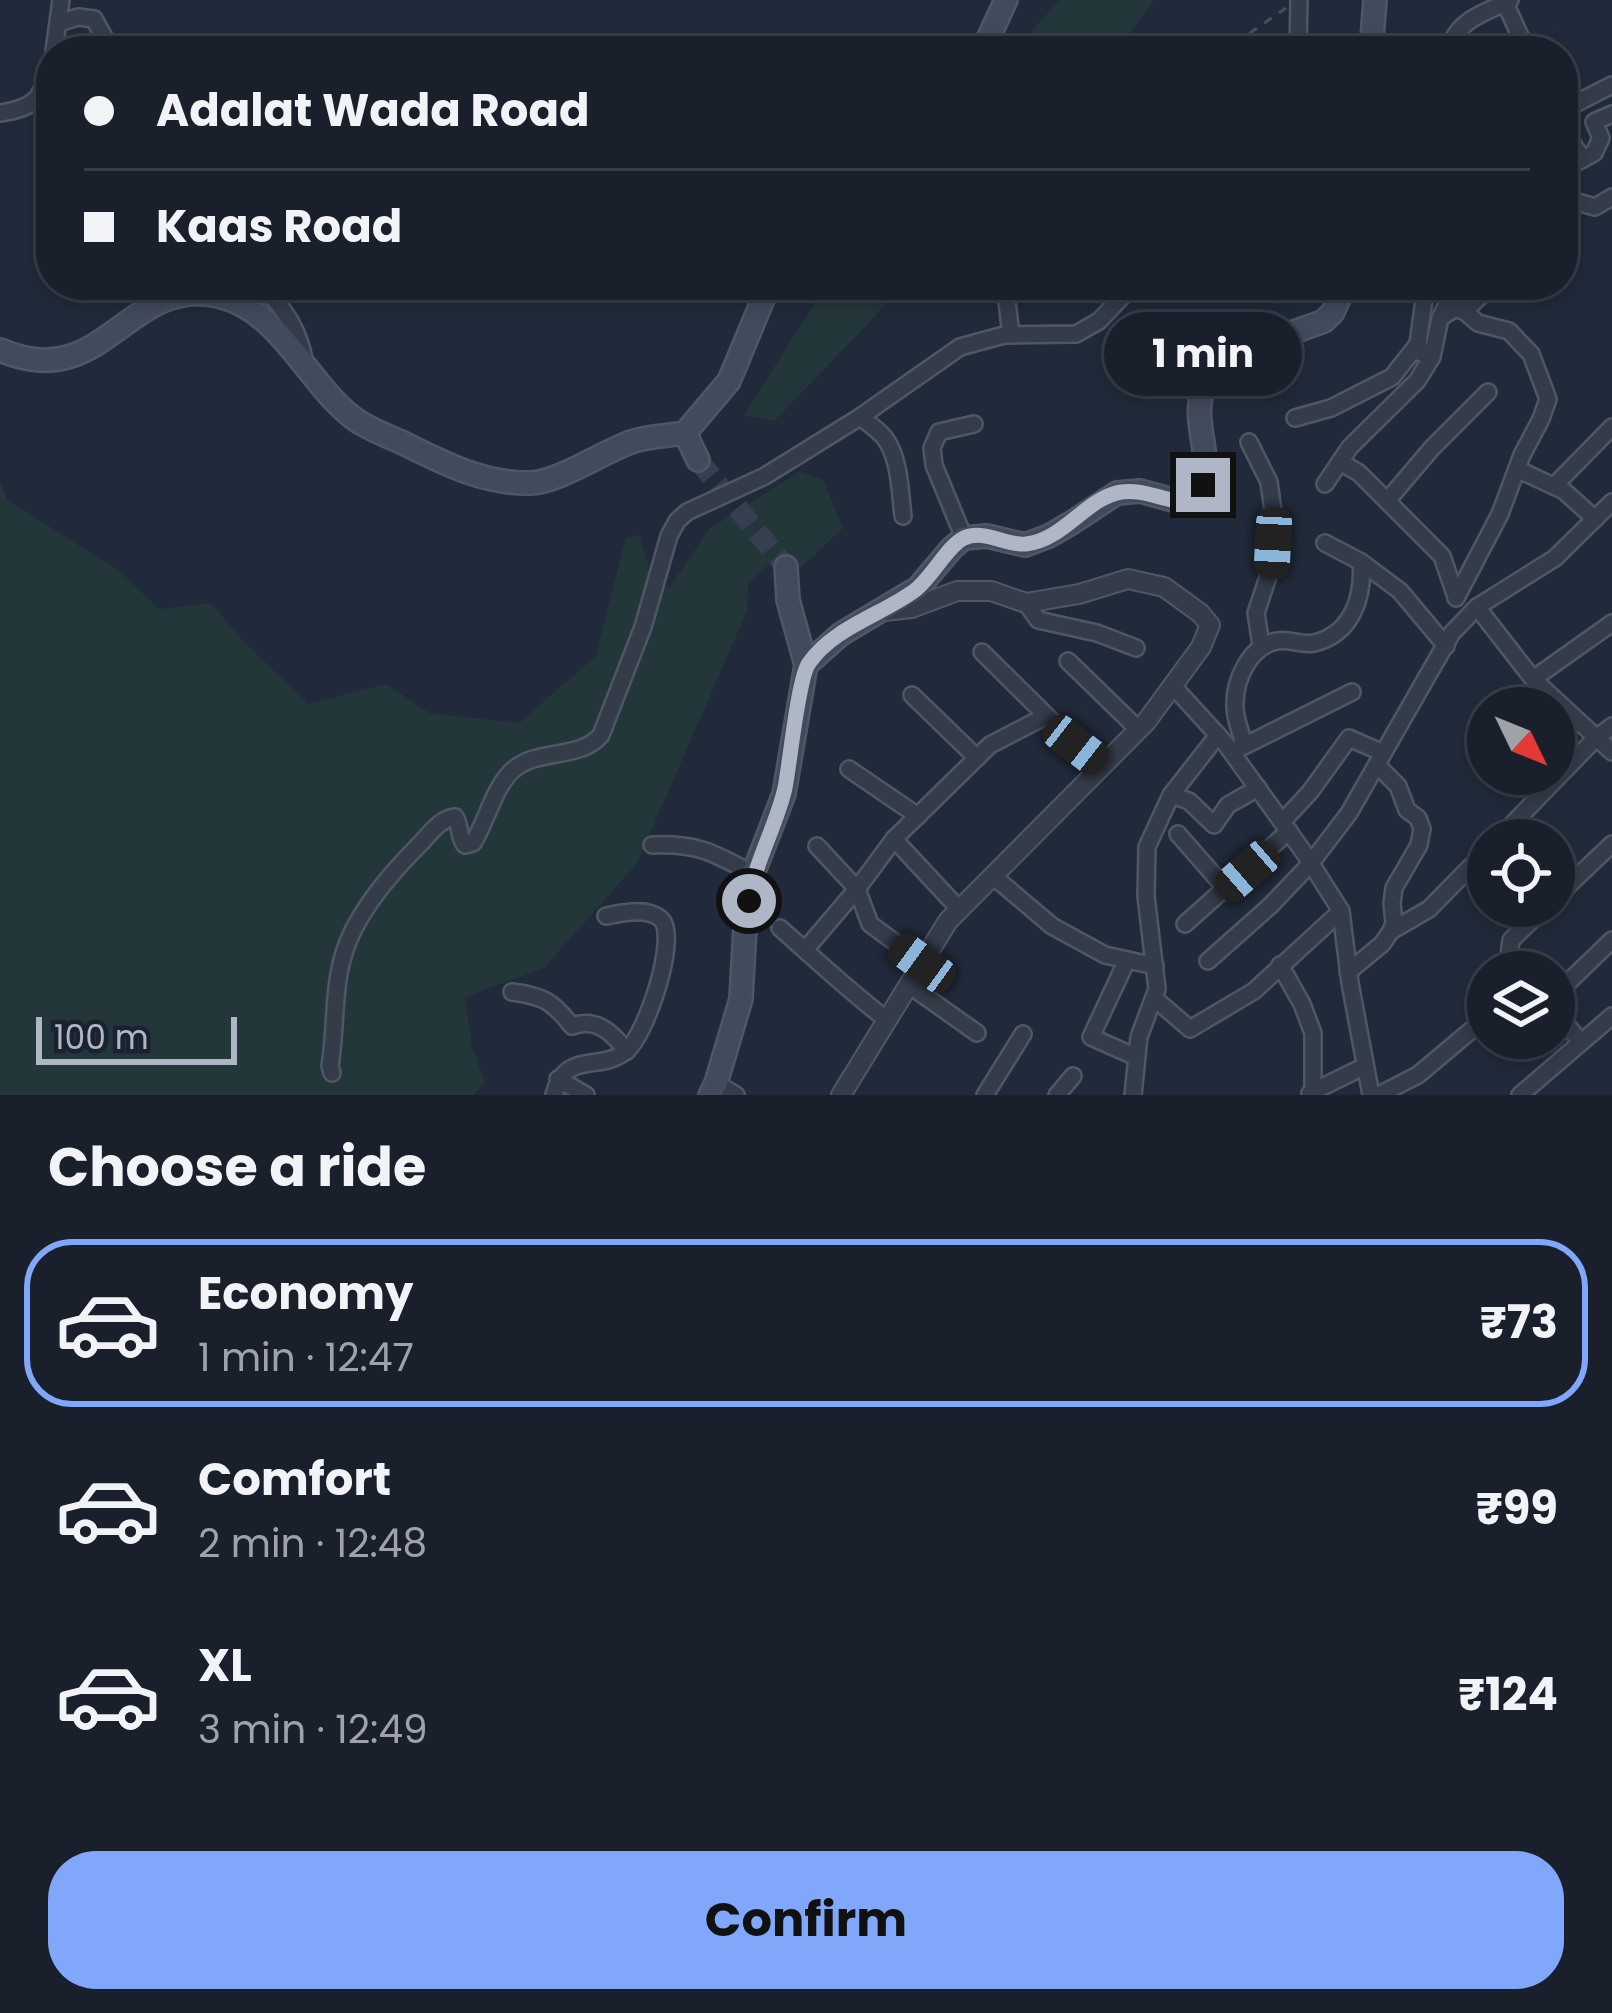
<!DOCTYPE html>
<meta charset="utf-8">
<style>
body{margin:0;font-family:Poppins,sans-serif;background:#222834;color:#f1f3f6;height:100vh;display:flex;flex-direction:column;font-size:45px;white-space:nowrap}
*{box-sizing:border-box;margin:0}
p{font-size:39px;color:#9fa3a9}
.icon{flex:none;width:66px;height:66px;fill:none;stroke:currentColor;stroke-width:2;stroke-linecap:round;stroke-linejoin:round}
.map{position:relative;height:1095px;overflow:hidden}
.sheet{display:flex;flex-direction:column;background:#19202c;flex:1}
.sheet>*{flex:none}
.hud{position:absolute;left:36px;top:36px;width:1542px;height:264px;border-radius:48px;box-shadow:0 6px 18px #0003,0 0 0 3px #373e48;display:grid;align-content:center;height:264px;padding:0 48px;background:#19202c}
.needle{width:78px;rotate:133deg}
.controls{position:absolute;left:1467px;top:687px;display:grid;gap:24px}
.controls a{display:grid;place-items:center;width:108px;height:108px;border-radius:50%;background:#19202c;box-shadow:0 6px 18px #0003,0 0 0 3px #373e48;font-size:60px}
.scale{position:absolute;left:36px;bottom:30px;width:201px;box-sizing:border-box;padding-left:12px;border:6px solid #afb7c6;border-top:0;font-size:33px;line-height:42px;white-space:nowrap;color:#afb7c6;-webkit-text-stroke:9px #1a212f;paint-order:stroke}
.end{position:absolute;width:54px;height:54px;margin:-27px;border:15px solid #afb7c6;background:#111;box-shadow:0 0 0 6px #111}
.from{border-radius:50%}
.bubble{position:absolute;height:84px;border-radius:42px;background:#19202c;box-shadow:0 6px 18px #0003,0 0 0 3px #373e48;font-size:39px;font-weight:700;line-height:84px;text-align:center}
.car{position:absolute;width:36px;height:72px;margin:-36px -18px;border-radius:15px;box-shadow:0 0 9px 3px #0007;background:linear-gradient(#222 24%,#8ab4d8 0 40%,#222 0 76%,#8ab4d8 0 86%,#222 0)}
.hud b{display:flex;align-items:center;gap:42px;height:114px;font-size:45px}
.hud b+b{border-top:3px solid #373e48}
.hud i{width:30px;height:30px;background:#f1f3f6}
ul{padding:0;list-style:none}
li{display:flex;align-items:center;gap:36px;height:168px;margin:0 24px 18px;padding:0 24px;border:6px solid transparent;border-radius:48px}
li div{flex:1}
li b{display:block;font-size:45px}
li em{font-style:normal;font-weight:700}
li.on{border-color:#80a7fa}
li>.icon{width:108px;height:108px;stroke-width:1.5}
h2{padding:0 48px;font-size:54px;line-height:144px}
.primary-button{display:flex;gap:24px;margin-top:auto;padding:24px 48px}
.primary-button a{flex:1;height:138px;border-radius:48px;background:#80a7fa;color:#111;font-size:48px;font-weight:700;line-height:138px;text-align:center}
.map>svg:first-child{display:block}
.green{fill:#23373b}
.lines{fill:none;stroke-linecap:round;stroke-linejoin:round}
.secondary-tunnel{stroke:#363f4f;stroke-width:21;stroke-dasharray:21 10;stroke-linecap:butt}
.minor-casing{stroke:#4f5765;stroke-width:20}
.tertiary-casing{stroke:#4f5765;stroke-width:22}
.secondary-casing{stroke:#4f5765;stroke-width:26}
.path{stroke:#405458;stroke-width:3;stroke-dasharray:9 9;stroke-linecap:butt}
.minor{stroke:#343c4a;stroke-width:15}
.tertiary{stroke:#343c4a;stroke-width:18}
.secondary{stroke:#424b5d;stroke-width:21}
.route{stroke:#afb7c6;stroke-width:15}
</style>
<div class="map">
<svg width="1612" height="1095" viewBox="0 0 1612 1095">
<rect width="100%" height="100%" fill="#212a3a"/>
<g class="green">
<path d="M1060 0H1154L1117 51H1014Z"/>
<path d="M826 285H905L774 421 744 415Z"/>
<path d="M799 472 823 480 843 528 799 569 776 557 748 585 747 611 637 863 544 968 465 997 472 1047 485 1082 473 1095H0V480L7 500 121 572 159 609 211 603 244 642 308 704 386 684 429 713 519 723 596 656 626 538 639 535 655 587H670L709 529Z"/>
</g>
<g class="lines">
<path class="secondary-tunnel" d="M698 460 786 567"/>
<defs>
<g id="minor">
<path d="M1505 3 1527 51"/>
<path d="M59 23 78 17 94 19 112 51"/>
<path d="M54 51 61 0"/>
<path d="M1298 51 1299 0"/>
<path d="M1458 51 1453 40C1462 18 1490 11 1510 0"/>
<path d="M1563 110 1612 85"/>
<path d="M0 113C37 108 42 97 51 63"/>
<path d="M1563 130 1583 159"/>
<path d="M1563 163 1572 165 1594 153 1601 138 1594 122 1612 114"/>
<path d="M1563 198 1595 207 1612 197"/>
<path d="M261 285C282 305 299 331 304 359"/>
<path d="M1005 285 1011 335"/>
<path d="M954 289 955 285"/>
<path d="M1442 314 1458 285"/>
<path d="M1421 353 1418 344 1426 285"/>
<path d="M860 417C868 423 877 429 884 437 900 457 900 492 903 516"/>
<path d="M1295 418 1331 408 1392 377 1418 344"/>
<path d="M1249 442 1269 482 1274 518 1271 568 1256 613 1261 645"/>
<path d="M1340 462 1359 473 1442 556 1456 597"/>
<path d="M1517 469 1564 491 1595 519"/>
<path d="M1325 484 1350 447 1417 381 1432 357 1440 318 1454 309 1464 311"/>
<path d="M1554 486 1612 427"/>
<path d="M1387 501 1432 448 1488 392"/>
<path d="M964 538 934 465 932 448 939 432 974 424"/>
<path d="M1361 562 1400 591 1446 646"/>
<path d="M1456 598 1500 514 1522 455 1541 419 1548 399 1531 354 1509 331 1478 323 1464 311 1493 285"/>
<path d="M1026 603 1038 620 1097 633 1136 648"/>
<path d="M1477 607 1533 679 1612 752"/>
<path d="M982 652 1076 745 1103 766"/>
<path d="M1068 661 1139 730"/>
<path d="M1533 679 1612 623"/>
<path d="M1173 686 1225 743 1305 854 1341 911 1350 983 1371 1095"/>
<path d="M912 695 977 758"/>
<path d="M1244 744C1241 733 1235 719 1235 707 1234 681 1249 646 1277 641 1289 638 1302 646 1314 643 1352 634 1364 597 1361 562L1325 543"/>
<path d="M1236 750 1352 692"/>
<path d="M849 769 918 816"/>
<path d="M1171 795 1189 801 1214 825 1228 805 1258 788"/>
<path d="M1282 822 1310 792 1349 738 1383 753"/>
<path d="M1178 834 1226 889"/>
<path d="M1497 840 1596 738 1612 726"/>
<path d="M652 845C698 843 714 853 753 874"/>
<path d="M817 846 857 889 870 924 923 963"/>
<path d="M993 876 1052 926 1105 955 1155 966"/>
<path d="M1554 899 1612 844"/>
<path d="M959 909 894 839 990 745 1046 716"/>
<path d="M1185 924 1289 831"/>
<path d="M780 928C815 959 849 991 887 1020"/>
<path d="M1391 931 1429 909 1488 849"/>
<path d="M805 950 857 889 894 839"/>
<path d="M1127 960 1091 1037 1136 1057"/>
<path d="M1208 961 1270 906 1311 863 1349 813 1452 633 1477 607 1555 558 1612 502"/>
<path d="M1280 965 1302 1004 1313 1033V1091"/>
<path d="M1348 972 1382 944 1391 931 1394 923 1392 903 1394 888 1419 845 1422 829 1418 818 1407 810 1398 786 1377 765"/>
<path d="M1522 972 1509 956 1511 940 1547 906"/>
<path d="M909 985 977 1033"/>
<path d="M512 992C544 996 553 1002 572 1026 597 1017 612 1033 627 1051"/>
<path d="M1554 996 1612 940"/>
<path d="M1154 998 1190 1029 1254 991 1341 911"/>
<path d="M1554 1010 1581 1042"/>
<path d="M332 1073 330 1066C336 1029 333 988 344 953 356 913 390 874 419 845 431 833 439 819 455 817 461 826 458 837 465 845L473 843C487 821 494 786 514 769 540 748 580 760 601 735L643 627 669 536 677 521 687 512 765 476 860 417 960 347 1004 335 1076 334 1099 321 1133 285"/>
<path d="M558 1079 586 1095"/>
<path d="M716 1083 736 1095"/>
<path d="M1310 1093 1365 1066"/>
<path d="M554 1095C566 1048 600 1074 627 1050 646 1035 679 937 661 919 647 907 622 913 606 916"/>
<path d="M985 1095 1023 1034"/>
<path d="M1057 1095 1073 1076"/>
<path d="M1133 1095 1139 1037 1157 989 1146 896 1147 847 1171 795 1218 735"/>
<path d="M1379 1095 1418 1075 1488 1016"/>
<path d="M1520 1095 1612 1016"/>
</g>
<path id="tertiary" d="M841 1095 948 921 1146 722 1201 647 1210 625 1200 613 1164 587 1128 579 1079 594 1026 603 991 591H957L912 608 884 611"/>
<g id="secondary">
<path d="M976 51 988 39 1006 0"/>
<path d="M1371 51 1375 0"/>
<path d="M0 350C104 395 126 276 218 296 280 310 306 381 352 417 366 428 385 435 401 442 442 462 482 484 530 483 557 483 603 452 631 442 647 436 667 436 685 433L729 381 769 285"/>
<path d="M685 433 698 460"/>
<path d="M806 665 841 634 918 588 952 548 964 538 987 536 1025 545 1049 536 1073 522 1117 493 1140 491 1184 503C1231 473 1181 422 1208 381 1228 351 1291 334 1324 321L1333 312 1345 285"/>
<path d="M710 1095 716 1083 741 999 745 927 753 874 784 794 806 665 788 600 786 567"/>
</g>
</defs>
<use href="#minor" class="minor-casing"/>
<use href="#tertiary" class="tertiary-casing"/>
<use href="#secondary" class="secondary-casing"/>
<path class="path" d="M1218 51 1240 40 1286 8"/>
<use href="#minor" class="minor"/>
<use href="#tertiary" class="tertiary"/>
<use href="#secondary" class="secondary"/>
</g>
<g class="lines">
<path class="route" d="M749 901C755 861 776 827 785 788 790 763 798 678 809 663 833 628 881 615 914 591 932 578 947 546 964 538 985 529 1006 546 1026 544 1064 540 1086 498 1121 492 1143 489 1162 500 1184 502L1195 496 1203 485"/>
</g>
</svg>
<div class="controls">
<a><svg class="needle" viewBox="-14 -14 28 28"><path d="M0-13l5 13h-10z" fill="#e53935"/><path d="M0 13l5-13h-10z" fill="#9fa3a9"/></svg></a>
<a><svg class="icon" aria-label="locate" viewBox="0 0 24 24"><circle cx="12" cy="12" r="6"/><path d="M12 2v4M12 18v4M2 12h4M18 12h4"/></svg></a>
<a><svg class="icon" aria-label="layers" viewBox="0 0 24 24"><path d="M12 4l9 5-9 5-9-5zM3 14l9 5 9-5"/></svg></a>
</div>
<div class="scale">100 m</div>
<i class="end from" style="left:749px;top:901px"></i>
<i class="end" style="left:1203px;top:485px"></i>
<div class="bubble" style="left:1104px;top:312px;width:198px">1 min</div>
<i class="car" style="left:1273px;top:543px;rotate:183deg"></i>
<i class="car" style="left:1076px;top:745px;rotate:128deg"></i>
<i class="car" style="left:1247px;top:871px;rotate:229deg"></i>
<i class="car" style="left:922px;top:963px;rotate:306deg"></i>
<div class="hud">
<b><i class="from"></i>Adalat Wada Road</b>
<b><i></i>Kaas Road</b>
</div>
</div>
<section class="sheet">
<h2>Choose a ride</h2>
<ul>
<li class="on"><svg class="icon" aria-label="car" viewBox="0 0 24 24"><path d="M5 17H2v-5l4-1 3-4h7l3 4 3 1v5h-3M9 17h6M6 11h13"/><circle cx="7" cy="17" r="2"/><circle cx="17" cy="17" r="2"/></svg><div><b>Economy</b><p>1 min · 12:47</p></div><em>₹73</em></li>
<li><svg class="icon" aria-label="car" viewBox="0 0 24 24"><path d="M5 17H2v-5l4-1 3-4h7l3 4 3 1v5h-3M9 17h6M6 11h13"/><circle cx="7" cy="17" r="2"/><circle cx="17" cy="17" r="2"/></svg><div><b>Comfort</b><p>2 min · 12:48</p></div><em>₹99</em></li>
<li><svg class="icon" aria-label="car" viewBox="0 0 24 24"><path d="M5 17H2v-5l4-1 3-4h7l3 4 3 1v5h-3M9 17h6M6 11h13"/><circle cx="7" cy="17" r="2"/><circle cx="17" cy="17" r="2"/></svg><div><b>XL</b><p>3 min · 12:49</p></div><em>₹124</em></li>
</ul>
<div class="primary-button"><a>Confirm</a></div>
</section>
